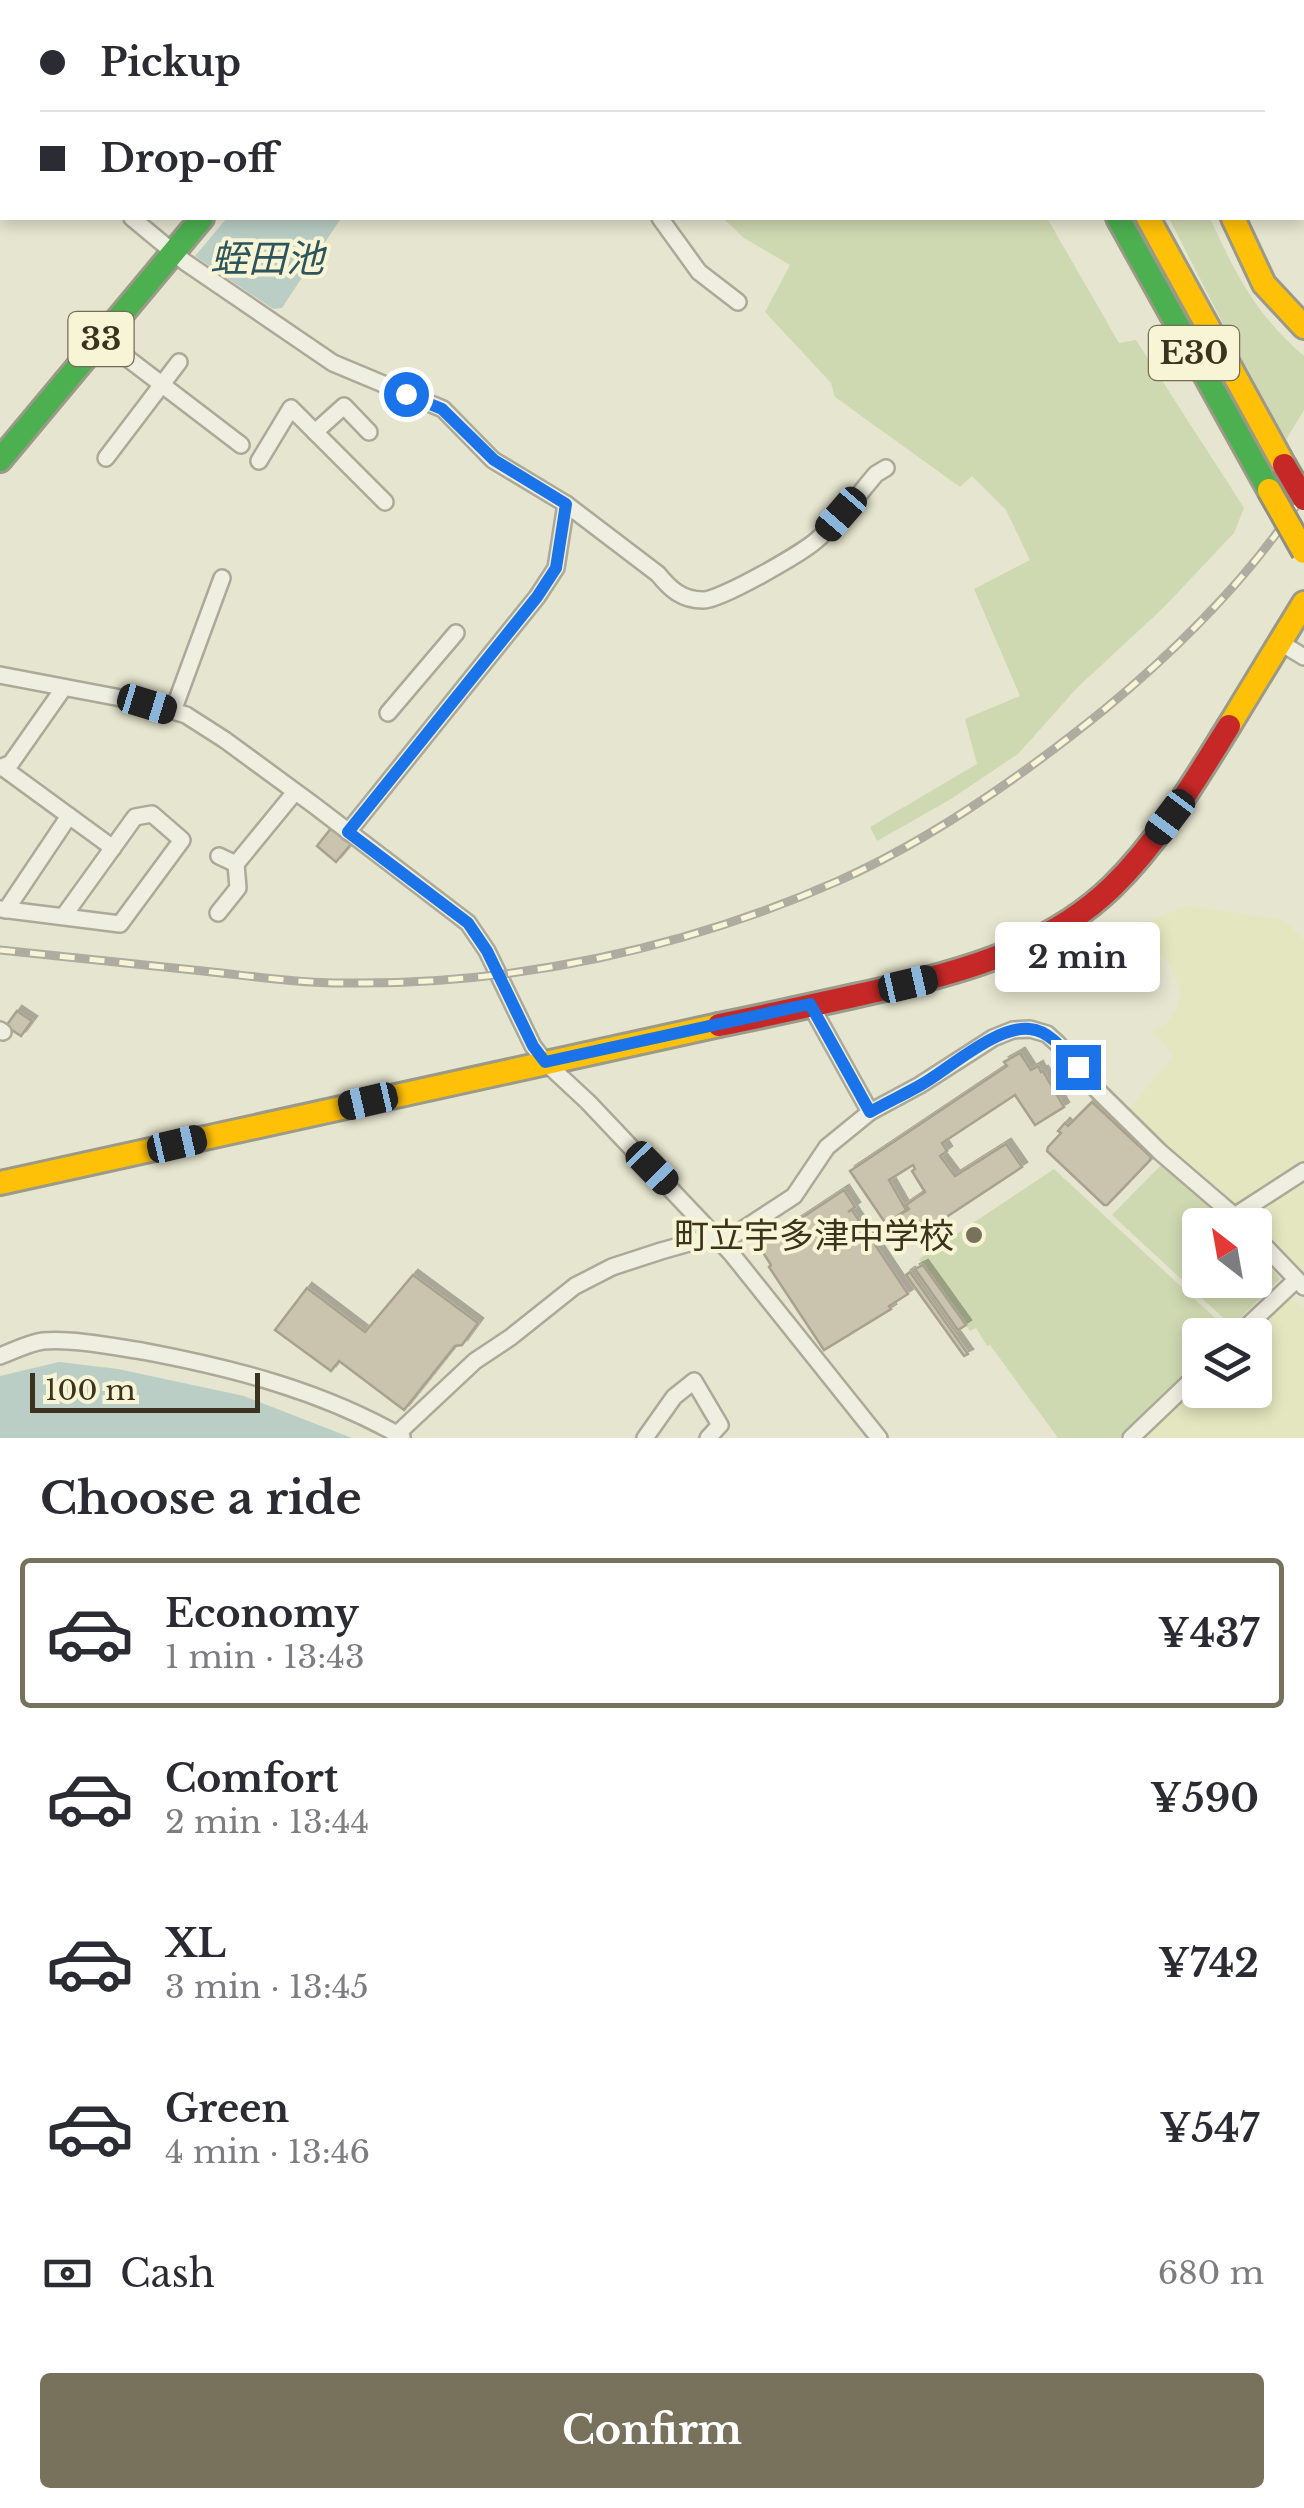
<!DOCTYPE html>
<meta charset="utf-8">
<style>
body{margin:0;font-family:"Libre Baskerville","Noto Sans JP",serif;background:#f7f7f7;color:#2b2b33;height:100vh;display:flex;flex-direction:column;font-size:38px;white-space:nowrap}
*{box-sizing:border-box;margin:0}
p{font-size:32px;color:#7c7c81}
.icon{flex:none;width:55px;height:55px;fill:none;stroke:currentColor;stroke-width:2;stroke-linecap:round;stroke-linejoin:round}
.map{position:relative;height:1438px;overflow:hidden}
.side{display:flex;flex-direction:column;background:#fff;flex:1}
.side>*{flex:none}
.guide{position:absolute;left:0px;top:0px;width:1305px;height:220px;box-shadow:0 5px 15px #0003;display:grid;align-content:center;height:220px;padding:0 40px;background:#fff}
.needle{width:65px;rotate:329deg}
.tools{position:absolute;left:1182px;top:1208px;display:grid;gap:20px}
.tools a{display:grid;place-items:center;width:90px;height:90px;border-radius:10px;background:#fff;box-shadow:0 5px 15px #0003;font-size:50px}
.scale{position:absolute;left:30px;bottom:25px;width:230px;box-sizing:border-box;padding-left:10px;border:5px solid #3c331e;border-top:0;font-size:28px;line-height:35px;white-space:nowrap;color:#3c331e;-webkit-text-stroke:8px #f7f5d5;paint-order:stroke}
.end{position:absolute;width:45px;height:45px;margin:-22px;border:12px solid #1a73e8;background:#fff;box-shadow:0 0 0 5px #fff}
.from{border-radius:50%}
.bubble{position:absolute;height:70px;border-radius:10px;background:#fff;box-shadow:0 5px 15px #0003;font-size:32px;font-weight:700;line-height:70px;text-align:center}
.car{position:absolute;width:30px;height:60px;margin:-30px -15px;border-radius:12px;box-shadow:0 0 8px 2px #0007;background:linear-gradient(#222 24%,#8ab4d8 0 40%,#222 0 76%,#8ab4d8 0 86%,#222 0)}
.guide b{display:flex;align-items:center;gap:35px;height:95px;font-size:38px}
.guide b+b{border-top:2px solid #e1e1e2}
.guide i{width:25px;height:25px;background:#2b2b33}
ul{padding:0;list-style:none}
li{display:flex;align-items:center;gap:30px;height:150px;margin:0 20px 15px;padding:0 20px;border:5px solid transparent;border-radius:10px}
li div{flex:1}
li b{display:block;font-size:38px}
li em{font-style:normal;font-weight:700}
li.current{border-color:#78715c}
li>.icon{width:90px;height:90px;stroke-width:1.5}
h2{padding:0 40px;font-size:45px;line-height:120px}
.pay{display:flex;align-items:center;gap:25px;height:110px;padding:0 40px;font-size:38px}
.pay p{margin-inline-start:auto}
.action{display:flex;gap:20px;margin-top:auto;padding:20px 40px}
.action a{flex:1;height:115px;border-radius:10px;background:#78715c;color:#fff;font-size:40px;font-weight:700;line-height:115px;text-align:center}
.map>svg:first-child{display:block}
.farmland{fill:#e4e6bf}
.green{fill:#cfd9b1}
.water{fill:#bacec5}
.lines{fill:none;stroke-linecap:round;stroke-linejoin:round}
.stream{stroke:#bacec5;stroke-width:5}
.building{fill:#cac4af;stroke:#a7a18e;stroke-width:2.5;filter:url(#shadow)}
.street-casing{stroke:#aca998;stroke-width:20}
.fast-casing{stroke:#9b9988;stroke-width:28}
.slow-casing{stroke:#9b9988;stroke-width:28}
.jam-casing{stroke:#9b9988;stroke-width:28}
.street{stroke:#eeeee1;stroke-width:15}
.fast{stroke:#4caf50;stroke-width:22}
.slow{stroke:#ffc107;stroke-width:22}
.jam{stroke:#c62828;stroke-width:22}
.rail-casing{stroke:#aeaca0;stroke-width:9}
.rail{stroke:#f7f5d5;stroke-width:5;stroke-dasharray:15;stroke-linecap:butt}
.slow-bridge-casing{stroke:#918e7e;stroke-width:28;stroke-linecap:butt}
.jam-bridge-casing{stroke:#918e7e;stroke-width:28;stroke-linecap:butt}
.slow-bridge{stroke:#ffc107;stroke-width:22}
.jam-bridge{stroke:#c62828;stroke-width:22}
.route{stroke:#1a73e8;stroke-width:12}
.poi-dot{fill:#78715c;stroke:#f7f5d5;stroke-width:4}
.labels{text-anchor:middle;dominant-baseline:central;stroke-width:8;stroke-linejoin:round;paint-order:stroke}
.shield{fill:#f7f5d5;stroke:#746d55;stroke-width:2.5}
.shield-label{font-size:32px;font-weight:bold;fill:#3c331e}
.poi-label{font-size:35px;fill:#3c331e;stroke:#f7f5d5;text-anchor:end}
.water-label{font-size:38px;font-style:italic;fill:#2d555c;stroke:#f7f5d5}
</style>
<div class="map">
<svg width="1304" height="1438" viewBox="0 0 1304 1438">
<defs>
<filter id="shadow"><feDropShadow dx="5" dy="-5" stdDeviation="0" flood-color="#0004"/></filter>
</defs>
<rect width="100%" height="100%" fill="#e6e5cf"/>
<g class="farmland">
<path d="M1189 906 1284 920 1304 940V1165L1237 1209 1195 1176 1126 1112 1174 1056 1153 1031 1167 1023 1178 1006 1181 992 1170 964 1135 926Z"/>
<path d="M1304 1179V1280L1255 1229V1225H1251L1243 1216Z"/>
<path d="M1283 1299 1294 1300 1304 1310V1438H1142L1200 1381V1390H1255V1335H1246Z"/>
</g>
<g class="green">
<path d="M723 218H1047L1119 343 1136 340 1244 508 1234 533 1164 607 1077 688 1018 754 951 799 877 841 870 827 977 764 965 719 1020 696 974 589 1030 560 1006 510 972 476 960 487 835 397 831 383 765 312 790 265 744 238Z"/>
<path d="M1169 218H1210C1235 273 1256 315 1304 356V410L1284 443Z"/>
<path d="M1163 1163 1235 1225H1200V1280H1255V1249L1280 1279 1232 1326 1112 1215Z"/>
<path d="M1054 1169 1228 1330 1223 1335H1200V1358L1120 1438H1058L990 1345 987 1346 976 1328 970 1331 919 1259Z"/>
</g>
<g class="water">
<path d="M227 218H341L282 308 273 309 195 256Z"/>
<path d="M59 1362 118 1369 244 1396 352 1438H0V1376Z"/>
</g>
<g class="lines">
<path class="stream" d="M0 48 2 50"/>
</g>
<g class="building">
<path d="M332 827 352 843 336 862 317 846Z"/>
<path d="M17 1011 32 1021 21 1036 6 1026Z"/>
<path d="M1020 1053 1031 1070 1038 1066 1041 1072 1043 1071 1064 1107 1035 1125 1015 1095 942 1143 947 1151 940 1156 955 1176 1006 1144 1022 1167 913 1239 898 1216 909 1209 906 1205 925 1192 912 1171 915 1169 913 1165 889 1180 906 1210 886 1224 850 1171 1007 1066 1004 1062Z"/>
<path d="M1092 1102 1151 1157 1150 1160 1107 1205H1104L1047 1151 1048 1147 1061 1133 1058 1131 1065 1123 1068 1126Z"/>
<path d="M844 1190 855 1207 848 1212 852 1210 908 1294 889 1306 891 1309 824 1350 769 1267 771 1265 759 1246Z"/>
<path d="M923 1265 966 1325 958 1330 915 1269Z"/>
<path d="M910 1272 968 1354 964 1356 906 1275Z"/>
<path d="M413 1275 478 1323 462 1345 455 1346 404 1410 339 1361 331 1371 275 1330 307 1288 365 1332Z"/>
</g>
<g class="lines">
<defs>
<g id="street">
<path d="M109 0 116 2"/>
<path d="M515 0 517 2"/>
<path d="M1234 0 1235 2"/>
<path d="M1302 0 1304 3"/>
<path d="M203 2 207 0"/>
<path d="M1281 2 1285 0"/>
<path d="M1302 105 1304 107"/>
<path d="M1302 177 1304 176"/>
<path d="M0 185 2 182"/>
<path d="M132 218 185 262 333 363 443 409 493 460 566 504 658 574C670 589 682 600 703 600 719 601 805 552 819 538 840 520 858 495 876 474L886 468"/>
<path d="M660 218 699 272 738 302"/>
<path d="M101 338 241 445"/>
<path d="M315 432 344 406 369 432"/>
<path d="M106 458 179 362"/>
<path d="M259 461 291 408 385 502"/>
<path d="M1281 643 1304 657"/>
<path d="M0 675 147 703 186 715 225 740 315 806 468 923 487 951 533 1046 545 1062 588 1102 731 1253 879 1438"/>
<path d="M173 711 222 578"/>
<path d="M388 713 456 633"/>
<path d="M2 767 113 848"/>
<path d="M0 768 11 763 63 689"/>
<path d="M348 832 537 597 556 568 566 504"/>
<path d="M219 856 236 864 295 792"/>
<path d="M0 909 120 924 182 840 152 814 135 817 63 917"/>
<path d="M6 910 69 816"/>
<path d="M218 913 238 888 236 864"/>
<path d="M810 1004 870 1112"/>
<path d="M0 1030 3 1032"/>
<path d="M1236 1215 1304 1171"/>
<path d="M1255 1236 1304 1287"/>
<path d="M1238 1335 1296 1280"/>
<path d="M0 1356C13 1351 29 1343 43 1341 69 1338 116 1347 142 1351 233 1368 322 1391 402 1437"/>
<path d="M397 1434 475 1361 511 1337 575 1286 612 1267 661 1251 707 1238 722 1243 794 1196 827 1147 870 1112 920 1085 993 1038 1013 1030 1030 1029 1047 1034 1058 1044 1097 1090 1160 1152 1245 1225"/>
<path d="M645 1438 674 1397 694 1381 720 1425 708 1438"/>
<path d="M1131 1438 1200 1372"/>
</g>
<g id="fast">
<path d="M1118 218 1269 490"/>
<path d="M0 460 202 218"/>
</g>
<g id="slow">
<path d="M361 2 362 0"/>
<path d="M1148 218 1284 465"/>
<path d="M1233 218 1264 284 1304 327"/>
<path d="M1229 726 1304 603"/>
<path d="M0 1183 719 1025"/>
</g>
<g id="jam">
<path d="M986 0 988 2"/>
<path d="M1022 0 1023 2"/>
<path d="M1126 0 1127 2"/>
<path d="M719 1025C764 1016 809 1006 854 996 945 976 1043 954 1112 887 1160 840 1194 782 1229 726"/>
</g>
</defs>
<use href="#street" class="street-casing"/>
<use href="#fast" class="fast-casing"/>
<use href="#slow" class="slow-casing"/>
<use href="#jam" class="jam-casing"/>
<use href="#street" class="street"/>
<use href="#fast" class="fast"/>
<use href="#slow" class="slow"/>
<use href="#jam" class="jam"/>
<defs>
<path id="rail" d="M0 950C68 957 135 964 203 971 251 976 298 983 346 983 515 985 684 949 838 881 931 840 1026 773 1105 709 1180 647 1251 576 1304 494"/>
</defs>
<use href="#rail" class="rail-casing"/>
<use href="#rail" class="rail"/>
<defs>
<path id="slow-bridge" d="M1269 490 1304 552"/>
<path id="jam-bridge" d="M1284 465 1304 499"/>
</defs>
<use href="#slow-bridge" class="slow-bridge-casing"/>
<use href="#jam-bridge" class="jam-bridge-casing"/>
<use href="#slow-bridge" class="slow-bridge"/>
<use href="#jam-bridge" class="jam-bridge"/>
</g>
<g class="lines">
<path class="route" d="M406 394 442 409 494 460 566 504 556 568 537 597 348 832 468 923 487 951 533 1046 545 1062 810 1004 870 1112C886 1103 903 1095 919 1086 948 1070 996 1025 1030 1029 1051 1031 1065 1052 1078 1067"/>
</g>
<circle class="poi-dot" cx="974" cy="1235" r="10"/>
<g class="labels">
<g class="shield">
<rect x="68.5" y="312" width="65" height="54" rx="8"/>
<rect x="1149" y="326" width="90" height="54" rx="8"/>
</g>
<g class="shield-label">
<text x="101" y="339">33</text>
<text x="1194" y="353">E30</text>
</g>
<g class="poi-label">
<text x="954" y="1235">町立宇多津中学校</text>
</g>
<g class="water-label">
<text x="267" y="258">蛭田池</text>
</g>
</g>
</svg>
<div class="tools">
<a><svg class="needle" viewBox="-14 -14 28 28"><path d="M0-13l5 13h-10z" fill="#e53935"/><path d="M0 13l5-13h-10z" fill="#7c7c81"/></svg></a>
<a><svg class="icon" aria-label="layers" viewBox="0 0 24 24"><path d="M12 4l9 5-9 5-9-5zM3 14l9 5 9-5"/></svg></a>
</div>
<div class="scale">100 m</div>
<i class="end from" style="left:406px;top:394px"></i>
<i class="end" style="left:1078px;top:1067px"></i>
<div class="bubble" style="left:995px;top:922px;width:165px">2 min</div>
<i class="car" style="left:841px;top:514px;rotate:221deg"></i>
<i class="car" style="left:147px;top:704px;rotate:107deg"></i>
<i class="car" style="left:1170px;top:817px;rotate:217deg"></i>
<i class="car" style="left:908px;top:984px;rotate:77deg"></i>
<i class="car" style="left:368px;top:1101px;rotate:257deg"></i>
<i class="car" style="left:177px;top:1144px;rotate:77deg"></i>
<i class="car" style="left:652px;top:1168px;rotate:136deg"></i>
<div class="guide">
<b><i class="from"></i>Pickup</b>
<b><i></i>Drop-off</b>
</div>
</div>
<section class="side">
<h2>Choose a ride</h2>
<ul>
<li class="current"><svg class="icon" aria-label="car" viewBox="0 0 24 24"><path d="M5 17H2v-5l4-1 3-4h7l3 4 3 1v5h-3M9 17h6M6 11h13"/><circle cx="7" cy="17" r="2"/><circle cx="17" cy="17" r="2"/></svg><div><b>Economy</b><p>1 min · 13:43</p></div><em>¥437</em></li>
<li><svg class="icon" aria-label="car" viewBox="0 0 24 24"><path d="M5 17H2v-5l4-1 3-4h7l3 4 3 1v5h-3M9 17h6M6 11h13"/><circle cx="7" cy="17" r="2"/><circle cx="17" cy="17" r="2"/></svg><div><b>Comfort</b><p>2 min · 13:44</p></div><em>¥590</em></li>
<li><svg class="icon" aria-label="car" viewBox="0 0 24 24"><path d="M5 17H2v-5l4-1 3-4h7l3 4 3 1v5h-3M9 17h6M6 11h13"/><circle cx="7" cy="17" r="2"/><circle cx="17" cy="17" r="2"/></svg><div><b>XL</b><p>3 min · 13:45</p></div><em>¥742</em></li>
<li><svg class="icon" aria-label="car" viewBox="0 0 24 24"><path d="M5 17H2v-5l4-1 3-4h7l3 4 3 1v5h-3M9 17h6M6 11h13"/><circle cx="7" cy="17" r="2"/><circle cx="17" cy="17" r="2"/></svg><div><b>Green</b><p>4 min · 13:46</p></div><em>¥547</em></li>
</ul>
<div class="pay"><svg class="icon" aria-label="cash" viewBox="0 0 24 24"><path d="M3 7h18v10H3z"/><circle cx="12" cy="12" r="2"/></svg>Cash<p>680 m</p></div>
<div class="action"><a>Confirm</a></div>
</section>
